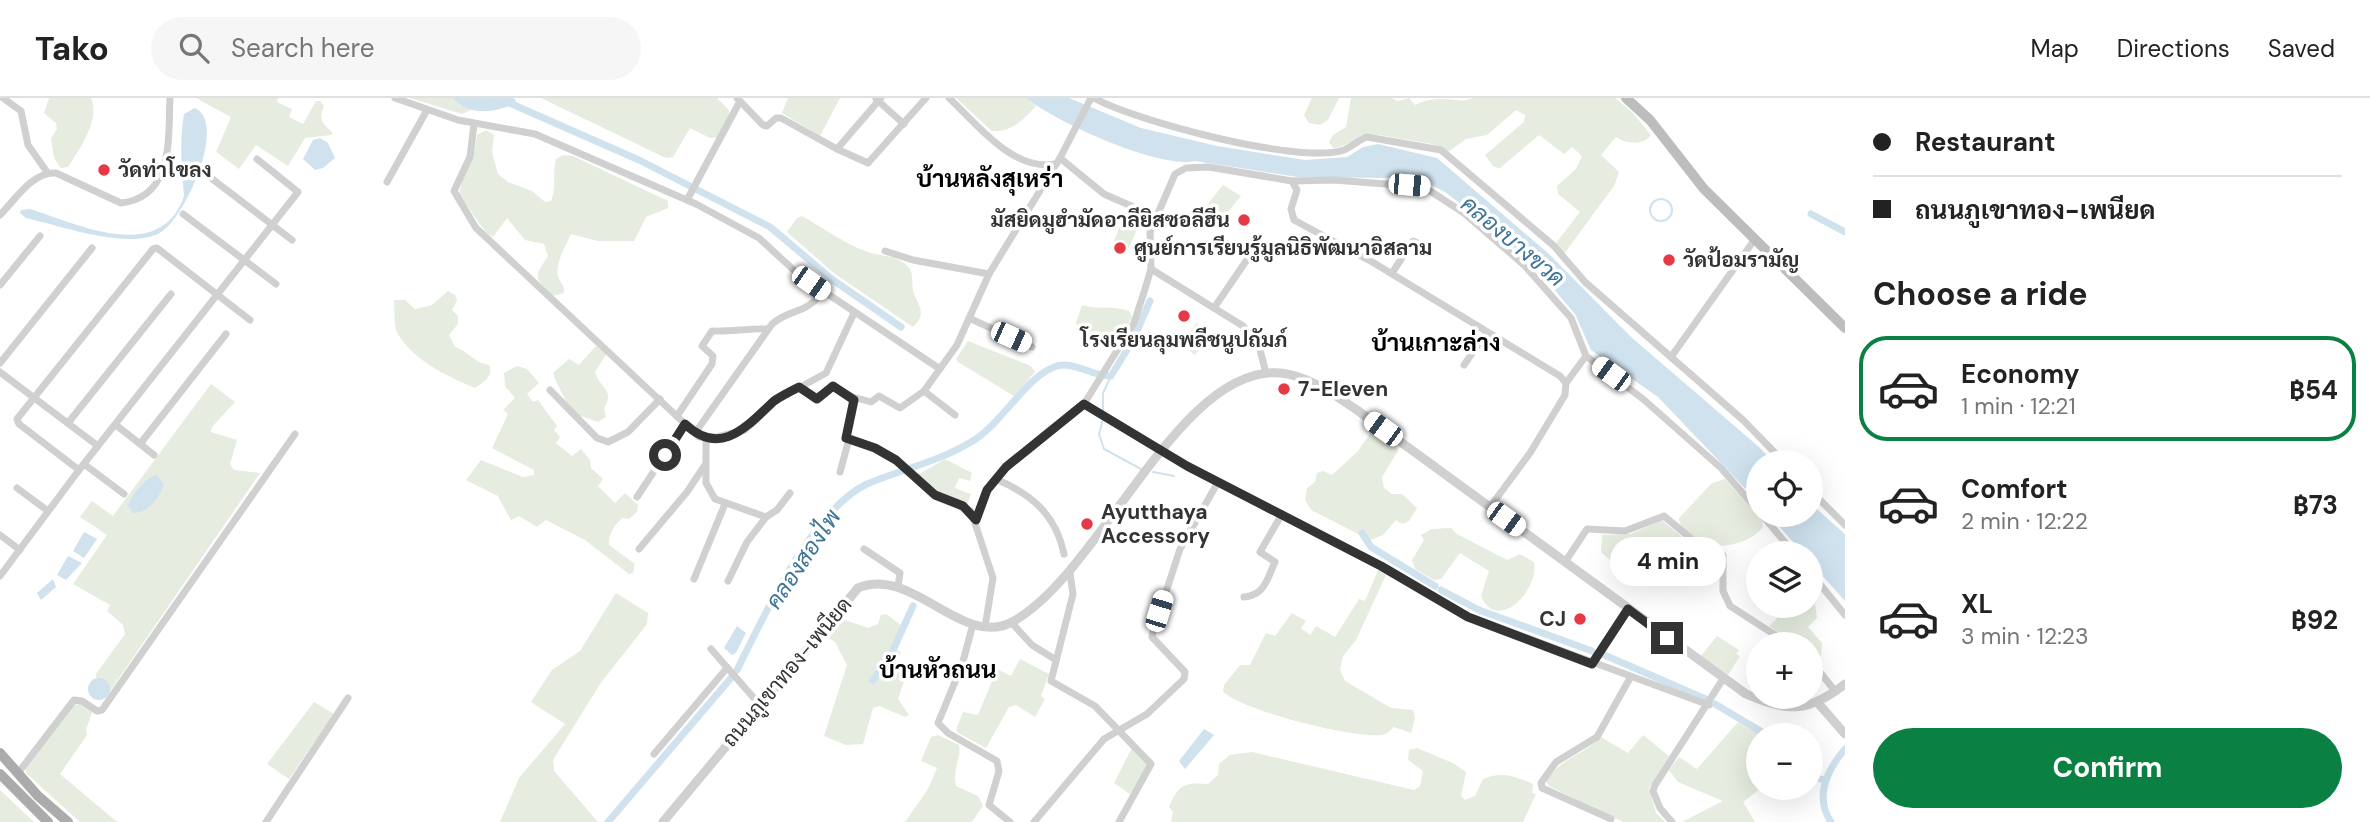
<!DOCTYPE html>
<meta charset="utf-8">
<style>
body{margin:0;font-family:"DM Sans",Sarabun,sans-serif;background:#f6f6f6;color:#222;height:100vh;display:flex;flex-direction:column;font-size:26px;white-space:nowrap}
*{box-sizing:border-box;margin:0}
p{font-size:23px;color:#767676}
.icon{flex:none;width:38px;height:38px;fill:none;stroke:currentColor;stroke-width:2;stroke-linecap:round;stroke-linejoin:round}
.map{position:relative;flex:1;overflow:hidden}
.details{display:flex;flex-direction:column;background:#fff;width:525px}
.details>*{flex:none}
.hud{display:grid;align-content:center;height:154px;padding:0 28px;background:#fff}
.fabs{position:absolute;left:1746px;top:352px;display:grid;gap:14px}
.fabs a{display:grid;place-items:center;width:77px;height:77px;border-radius:50%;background:#fff;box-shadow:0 7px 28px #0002;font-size:35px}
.end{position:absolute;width:32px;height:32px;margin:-16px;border:9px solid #333;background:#fff;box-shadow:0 0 0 4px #fff}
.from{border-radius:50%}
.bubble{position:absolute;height:49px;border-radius:24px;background:#fff;box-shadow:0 7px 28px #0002;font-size:23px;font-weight:700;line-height:49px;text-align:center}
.car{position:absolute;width:21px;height:42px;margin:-21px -10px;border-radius:9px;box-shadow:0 0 5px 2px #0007;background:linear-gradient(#fff 24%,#345 0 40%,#fff 0 76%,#345 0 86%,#fff 0)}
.hud b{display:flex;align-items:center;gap:24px;height:66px;font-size:26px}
.hud b+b{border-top:2px solid #e0e0e0}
.hud i{width:18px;height:18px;background:#222}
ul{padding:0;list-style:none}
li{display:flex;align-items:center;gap:21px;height:105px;margin:0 14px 10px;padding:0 14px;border:4px solid transparent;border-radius:28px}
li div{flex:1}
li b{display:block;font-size:26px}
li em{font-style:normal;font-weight:700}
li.current{border-color:#0b8043}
li>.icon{width:63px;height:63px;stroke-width:1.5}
h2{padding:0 28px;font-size:32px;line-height:84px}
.action{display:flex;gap:14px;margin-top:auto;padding:14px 28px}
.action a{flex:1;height:80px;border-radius:42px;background:#0b8043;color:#fff;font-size:28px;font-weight:700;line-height:80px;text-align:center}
header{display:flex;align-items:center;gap:42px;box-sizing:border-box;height:98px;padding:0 35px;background:#fff;border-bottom:2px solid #e0e0e0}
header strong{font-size:33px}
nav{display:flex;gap:38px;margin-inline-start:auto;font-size:24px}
.search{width:490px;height:63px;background:#f6f6f6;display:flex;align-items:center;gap:18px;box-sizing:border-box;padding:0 24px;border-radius:38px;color:#767676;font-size:26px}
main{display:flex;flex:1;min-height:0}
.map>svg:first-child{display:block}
.green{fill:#e6ecdf}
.water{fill:#cfe2ee}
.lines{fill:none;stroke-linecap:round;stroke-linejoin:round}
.stream{stroke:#cfe2ee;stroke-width:2}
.canal{stroke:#cfe2ee;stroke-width:7}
.minor{stroke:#d0d0d0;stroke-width:7}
.tertiary{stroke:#d0d0d0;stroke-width:9}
.secondary{stroke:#bdbdbd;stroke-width:10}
.primary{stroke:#ababab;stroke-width:10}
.route{stroke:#333;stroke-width:9}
.poi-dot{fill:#e63946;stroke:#fff;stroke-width:2.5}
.labels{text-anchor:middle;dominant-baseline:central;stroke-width:7;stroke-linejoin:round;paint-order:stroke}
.poi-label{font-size:21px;font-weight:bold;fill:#333;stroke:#fff;text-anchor:start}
.street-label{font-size:21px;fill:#333;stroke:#fff}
.water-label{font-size:23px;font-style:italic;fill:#3f7597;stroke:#fff}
.quarter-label{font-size:24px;font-weight:bold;fill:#000;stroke:#fff}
</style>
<header>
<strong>Tako</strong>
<div class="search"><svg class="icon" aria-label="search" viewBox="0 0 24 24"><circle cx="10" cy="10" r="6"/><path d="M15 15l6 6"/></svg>Search here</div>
<nav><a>Map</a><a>Directions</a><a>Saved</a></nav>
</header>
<main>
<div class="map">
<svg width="1845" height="724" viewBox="0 0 1845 724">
<rect width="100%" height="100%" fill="#fff"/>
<g class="green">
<path d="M49 0H91C101 21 79 52 68 69L61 70 54 60 51 40 57 31 56 25 44 15Z"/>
<path d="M196 0H278L277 4 292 11 289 19 303 26 316 3H320L324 8C318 21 322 25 332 34V37L305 40 288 68 256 47 239 71 216 54 231 19Z"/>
<path d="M410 0H453L471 12 462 16Z"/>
<path d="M541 0H717L729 12V22L718 39 710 40 690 30 673 59 666 60Z"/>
<path d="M788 0H840L820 38 782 15Z"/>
<path d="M956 0H1026L1036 8C1023 22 1012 34 992 33Z"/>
<path d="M1312 0H1339L1328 22 1320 27 1309 25 1304 17Z"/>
<path d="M1351 0H1391L1398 3 1409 0 1415 7C1428 0 1448 0 1462 3L1473 0H1615L1632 14 1651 37C1643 48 1627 46 1616 39L1601 57 1619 74 1614 88 1564 156 1556 145 1580 114 1558 96 1557 88 1576 71 1582 58 1572 49 1564 56 1539 37 1500 70 1494 69 1485 57 1524 24 1525 17 1516 12 1487 37 1466 41 1448 54 1432 46 1373 36C1358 36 1349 49 1333 50L1329 44 1333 37 1346 29Z"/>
<path d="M486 32 494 37 492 54 498 76 508 84 532 93 545 104 551 103C557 88 552 76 556 61L563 57 573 58 668 103V110L646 119 634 143H598L571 136C566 148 555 164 558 178 560 186 565 186 564 195L553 198C532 178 535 179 548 158L544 146 525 142 507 120 493 139 487 136 459 96 462 83 473 61 477 37Z"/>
<path d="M1223 87 1241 98 1212 133 1196 121Z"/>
<path d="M802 118C824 130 850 150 875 156 886 158 901 159 909 170 914 176 911 188 914 196 920 209 926 217 913 229L835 176 787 134 797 120Z"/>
<path d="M1124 118 1140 124 1129 150 1114 143Z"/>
<path d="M448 193 455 197 457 203 452 212 458 218V226L449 237 455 249C469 254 473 264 489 267 494 279 483 284 475 290 448 279 413 262 398 236 393 228 395 212 394 202H405L415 211 432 207Z"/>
<path d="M1082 207C1098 212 1110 207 1129 213L1132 219 1120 242 1078 230 1076 225Z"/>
<path d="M1196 225 1210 234 1195 257 1182 248Z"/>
<path d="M968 243 1031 268 1035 274 1014 298 958 264 956 261Z"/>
<path d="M596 248 607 255 595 274C599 290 616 292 604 310L606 319 598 324 578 317 570 311 554 279V274L569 261 579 267Z"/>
<path d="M517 268 527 271 539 285 527 296 533 304 538 302 557 328 554 332 560 339 556 345 572 358 581 351 590 362 591 370 603 381 598 388 615 405 625 395 638 407 637 414 629 421 622 420C615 427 608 436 609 447L635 466 633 475 629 476 585 442 546 422 537 429 519 418 511 422 498 398 466 382 481 362 523 379 534 377V372L492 350 508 316 503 312 515 300 505 288 504 275Z"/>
<path d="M211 286 235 304 212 329 211 334 237 342 230 366 234 372 260 375 108 596 110 588 102 580H96V576L125 536 123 527 107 513 110 507 73 486 107 437 80 419 92 403 113 418Z"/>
<path d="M1376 332 1397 348 1398 353 1382 379 1384 390 1392 396H1402L1417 410 1409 423 1402 426 1396 422 1383 437 1370 442 1311 412 1305 402 1307 390 1315 384 1317 375 1323 373 1332 377 1358 353 1372 333Z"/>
<path d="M945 361 972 375 970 383 959 380 955 390 971 396 967 407 943 399 916 378Z"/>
<path d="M1725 381 1762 423 1763 429C1743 455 1684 456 1679 420L1712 385Z"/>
<path d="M1662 422 1688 444 1720 458 1719 478 1709 482 1669 471 1655 474 1639 488 1601 454 1602 437 1631 436Z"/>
<path d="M1451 430 1457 436 1507 462 1520 456 1534 464C1540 492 1497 536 1481 498L1489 473 1460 455 1441 481 1434 482 1415 471 1412 462 1424 442 1421 437 1432 431Z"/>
<path d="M1378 472 1386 477 1356 542 1343 558 1340 572 1345 583 1391 610 1413 612 1415 620 1411 635 1394 629C1391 631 1389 635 1385 636 1364 644 1236 611 1223 593L1224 587 1240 567H1250L1266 535 1275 538 1292 515 1306 523 1301 530 1310 537 1316 528 1335 539 1359 501 1365 503Z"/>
<path d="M1811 481 1822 491 1815 506 1817 520 1808 529 1822 545 1821 559 1817 564 1811 560V546H1795L1769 528 1790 508H1811Z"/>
<path d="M616 495 648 515 647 526 600 586 553 662 554 673 598 724H500L519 680 565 626 531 604 552 572 580 553Z"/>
<path d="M886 516 901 527 892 549 901 554 895 568 907 574 898 601 909 617 905 619 879 608 873 610 863 646 846 647 824 638 847 567 835 544 826 538 839 520 868 530 878 526 881 517Z"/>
<path d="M1717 538 1739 552 1736 556 1740 558 1728 577 1701 558Z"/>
<path d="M1020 561 1049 576 1041 598 1045 601 1035 619 1016 607 1009 609 986 650 958 635 956 632 963 614 978 617 997 571 1011 578Z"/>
<path d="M314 604 334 616 289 681 267 666Z"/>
<path d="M81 606 92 614 86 632 87 637 60 676 117 724H80L26 675V669L73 607Z"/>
<path d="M1738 624 1761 637V690L1743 704 1755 724H1682L1723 703 1678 684 1669 672 1679 659 1697 671Z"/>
<path d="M938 637 959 647C962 660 952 670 956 688L978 698 983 708 972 724H905L928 691 937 670 921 663 931 639Z"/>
<path d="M1643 637 1669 658 1649 690 1656 715 1665 724H1623L1549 688 1546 683C1562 659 1582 658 1601 639L1628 655Z"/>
<path d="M1132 650 1146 663 1147 668 1130 696 1114 685Z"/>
<path d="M1417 650 1453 665 1466 674 1461 698 1465 702 1475 698 1483 681C1502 673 1514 678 1533 686L1532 695 1536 696 1523 724H1171L1173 714 1169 709C1178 687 1185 684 1208 686L1218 677 1219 666 1230 657 1252 654 1414 692 1420 688 1423 673 1408 662 1409 652Z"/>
<path d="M0 692 34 724H0Z"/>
</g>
<g class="water">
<path d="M453 0H513L516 2 513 7C491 14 471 19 453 0Z"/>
<path d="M1026 0H1069L1141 30 1217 48 1305 62 1347 59 1363 49 1378 46 1437 60 1549 156 1631 239 1759 349 1773 364H1759V405L1658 299 1591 252 1575 216 1540 175 1493 130 1445 94 1426 84 1392 80 1298 79 1195 63C1158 71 1056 24 1026 0Z"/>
<path d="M195 10C228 25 184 124 158 136 124 151 61 128 26 120L20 115 21 112 30 111C78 126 160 167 184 98 182 70 179 45 184 16Z"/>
<path d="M320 40 328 45 335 60 323 70 315 72 303 61 313 42Z"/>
<path d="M156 377 164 386C160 399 148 415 133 415L128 408C131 398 145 380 156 377Z"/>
<path d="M1811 406 1845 436V503L1811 465V455H1803L1769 417 1811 416Z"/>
<path d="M84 434 97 441 84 460 73 453Z"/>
<path d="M68 458 82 465 66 482 57 477Z"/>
<path d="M53 481 56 489 41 502 37 495Z"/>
<path d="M737 528 746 535 736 555 732 557 724 550Z"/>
<circle cx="99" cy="591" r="11"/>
<path d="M1204 631 1214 637 1185 671 1179 663Z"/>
</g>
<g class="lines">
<g class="stream">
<circle cx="1661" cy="112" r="11"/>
<path d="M1103 313V295L1111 278"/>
<path d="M1103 321 1099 336 1104 351 1141 371"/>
<path d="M1153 374 1174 378"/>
</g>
<g class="canal">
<path d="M498 0 639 62 770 129 833 182 901 229"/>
<path d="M1811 116 1845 134"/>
<path d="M1362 435 1371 449 1435 488"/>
<path d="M1441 492 1479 512 1592 553"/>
<path d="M1602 556 1708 602"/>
<path d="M737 572C764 518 812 412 867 386 902 371 938 364 971 344 1002 326 1024 281 1054 269 1071 261 1093 279 1111 278L1133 242 1150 203"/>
<path d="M873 582 889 561 913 508"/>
<path d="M1715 606 1767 637"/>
<path d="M1811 678 1824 682"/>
<path d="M608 724 731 580"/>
<path d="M1831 724C1814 698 1827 672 1845 651"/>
</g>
<g class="minor">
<path d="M3 0 21 13 28 47 47 74"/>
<path d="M395 0 458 22 535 36 696 106 759 140 798 176 940 271"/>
<path d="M737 0 763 27 767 28 776 20H781L837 51 868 65 926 0"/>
<path d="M949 0C978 27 1013 74 1056 66"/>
<path d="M1091 0 1060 60 1104 96 1156 119"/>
<path d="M1094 0C1135 23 1300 67 1344 52 1352 49 1358 42 1367 39L1441 52 1554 148 1585 184 1743 322 1784 364"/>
<path d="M876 1 904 26"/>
<path d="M474 26 470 59 454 93 476 130 699 339 713 340 745 332 775 303 826 275 854 215"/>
<path d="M837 51 881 0"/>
<path d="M211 80 292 142"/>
<path d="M1292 83 1297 92 1291 111 1294 122 1374 165 1560 278 1566 285"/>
<path d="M387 84 427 12"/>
<path d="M687 102 739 5"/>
<path d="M183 116 276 186"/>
<path d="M0 117C15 102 33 73 56 75L121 105C174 99 168 41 170 0"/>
<path d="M885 153 913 162 989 176"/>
<path d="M1151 171 1243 228 1259 248 1266 275"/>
<path d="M1392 175 1413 143 1426 149"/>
<path d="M0 187 40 138"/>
<path d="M1145 191 1151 171 1150 134 1175 76 1186 70 1209 69 1292 83 1334 82 1424 89 1464 115 1524 167 1571 220 1586 258 1643 301 1721 370 1759 414"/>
<path d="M1214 210 1259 144"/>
<path d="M969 220 1032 249"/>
<path d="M1671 259 1755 141"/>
<path d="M0 265 92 150"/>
<path d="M1464 267 1486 235"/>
<path d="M0 274 98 348"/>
<path d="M799 289 814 301 833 288 853 299 846 340 875 350 896 362 935 397 971 413 993 480 985 529"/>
<path d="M550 292 597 340 608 344 628 334 660 301"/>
<path d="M853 299 871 304 879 298 900 310 924 293"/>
<path d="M1084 306 1187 368 1381 468 1468 518 1709 607"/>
<path d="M955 317 924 293 957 247 989 176 1060 60"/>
<path d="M677 318 712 266 713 258 702 248 712 233C732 234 748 230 768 231"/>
<path d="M68 325 171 196"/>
<path d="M116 327 154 357"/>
<path d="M695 335 772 226C792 209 802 219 823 194"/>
<path d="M706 340V385L715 401 766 419 777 412 790 395"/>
<path d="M140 346 226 236"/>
<path d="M84 366 124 396"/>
<path d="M79 372 19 326 17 321 153 151 157 150 250 222"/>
<path d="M840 374 849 341"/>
<path d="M995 381C1031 395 1056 417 1064 456"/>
<path d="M17 390 48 413"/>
<path d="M1811 393 1845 427"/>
<path d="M637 399 685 326"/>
<path d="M1490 409 1530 355 1565 297 1566 285 1586 258"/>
<path d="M1761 416 1794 455"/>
<path d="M976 422 987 392 1006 369 1084 306 1134 225 1144 194"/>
<path d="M0 437 20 452"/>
<path d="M639 451 687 394 705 367"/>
<path d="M864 451 900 475 898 489"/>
<path d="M1565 464 1587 431 1625 433 1664 418 1695 444 1723 457V493L1730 508 1789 546"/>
<path d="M1070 475 1073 496 1051 583 1095 608 1151 666 1119 724"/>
<path d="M1811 475 1845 517"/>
<path d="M0 478 79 372 298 94 257 61"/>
<path d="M694 481 725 406"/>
<path d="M728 483 747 444 766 419"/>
<path d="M1244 499C1265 497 1267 481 1275 464L1260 454 1282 416"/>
<path d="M1011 524 1032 547 1056 562"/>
<path d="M973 526 962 567 938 625 948 635 997 663 999 673 989 707 1010 724"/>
<path d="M711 551 760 607"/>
<path d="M1811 563 1835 593"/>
<path d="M1592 566 1628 511"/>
<path d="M654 656 727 570"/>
<path d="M18 675 74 602 82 603 97 613 102 612 295 336"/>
<path d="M1611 721 1542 690 1541 685 1556 664 1597 639 1630 580"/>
<path d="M266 724 348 600"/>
<path d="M1034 724 1104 641 1147 616 1184 581 1185 574 1152 539 1153 534 1180 451 1218 384"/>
<path d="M1672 724 1660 710 1653 693 1655 687 1723 581"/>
</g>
<g class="tertiary">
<path d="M1818 605 1845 636"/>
<path d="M663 724 858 490C912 467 962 551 1012 524 1101 476 1179 265 1281 275 1309 278 1334 297 1357 312L1746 596C1788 615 1809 614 1845 586"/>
</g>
<path class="secondary" d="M1626 0 1650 22 1704 91 1845 230"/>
<g class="primary">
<path d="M0 655 38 698 68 724"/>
<path d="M0 676 48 724"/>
</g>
</g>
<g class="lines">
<path class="route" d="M665 357 685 326C721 360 747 328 774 303 781 298 791 293 799 289L817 301 833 288 854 302 846 340 875 350 896 362 935 397 963 408 976 422 987 392 1006 369 1084 306 1187 368 1381 468 1468 519 1592 566 1628 511 1667 540"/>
</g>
<g class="poi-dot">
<circle cx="104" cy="72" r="7"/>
<circle cx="1244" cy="122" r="7"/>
<circle cx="1120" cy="150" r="7"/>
<circle cx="1669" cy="162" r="7"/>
<circle cx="1184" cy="218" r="7"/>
<circle cx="1284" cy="291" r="7"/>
<circle cx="1087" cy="426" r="7"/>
<circle cx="1580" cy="521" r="7"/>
</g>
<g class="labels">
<g class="poi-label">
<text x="118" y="72">วัดท่าโขลง</text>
<text x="1230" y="122" text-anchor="end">มัสยิดมูฮำมัดอาลียิสซอลีฮีน</text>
<text x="1134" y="150">ศูนย์การเรียนรู้มูลนิธิพัฒนาอิสลาม</text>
<text x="1683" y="162">วัดป้อมรามัญ</text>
<text x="1184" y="242" text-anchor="middle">โรงเรียนลุมพลีชนูปถัมภ์</text>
<text x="1298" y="291">7-Eleven</text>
<text x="1101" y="414">Ayutthaya<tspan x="1101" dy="24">Accessory</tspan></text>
<text x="1566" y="521" text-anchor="end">CJ</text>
</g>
<g class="street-label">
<text transform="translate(787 574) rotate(-50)">ถนนภูเขาทอง-เพนียด</text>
</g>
<g class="water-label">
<text transform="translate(1513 143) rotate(40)">คลองบางขวด</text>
<text transform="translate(803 461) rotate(-56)">คลองสองไพ</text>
</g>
<g class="quarter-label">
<text x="990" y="80">บ้านหลังสุเหร่า</text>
<text x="1436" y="244">บ้านเกาะล่าง</text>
<text x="938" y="571">บ้านหัวถนน</text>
</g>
</g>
</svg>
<div class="fabs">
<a><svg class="icon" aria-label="locate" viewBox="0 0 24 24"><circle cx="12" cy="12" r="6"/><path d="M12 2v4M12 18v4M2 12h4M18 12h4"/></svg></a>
<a><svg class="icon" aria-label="layers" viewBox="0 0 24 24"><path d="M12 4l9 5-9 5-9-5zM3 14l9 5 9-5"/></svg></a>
<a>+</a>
<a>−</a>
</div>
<i class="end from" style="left:665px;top:357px"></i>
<i class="end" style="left:1667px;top:540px"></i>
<div class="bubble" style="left:1610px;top:439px;width:116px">4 min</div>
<i class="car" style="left:1409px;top:87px;rotate:95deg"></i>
<i class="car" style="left:811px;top:185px;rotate:125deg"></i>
<i class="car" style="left:1011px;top:239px;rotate:114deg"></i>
<i class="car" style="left:1611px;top:276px;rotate:306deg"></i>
<i class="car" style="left:1383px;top:331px;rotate:306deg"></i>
<i class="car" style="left:1506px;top:421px;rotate:126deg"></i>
<i class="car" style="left:1159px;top:513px;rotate:17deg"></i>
</div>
<section class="details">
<div class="hud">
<b><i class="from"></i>Restaurant</b>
<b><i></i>ถนนภูเขาทอง-เพนียด</b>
</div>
<h2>Choose a ride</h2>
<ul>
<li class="current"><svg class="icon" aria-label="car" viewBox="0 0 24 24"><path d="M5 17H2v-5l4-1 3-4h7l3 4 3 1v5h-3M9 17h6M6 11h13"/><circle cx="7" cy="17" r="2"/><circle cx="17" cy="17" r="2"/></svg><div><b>Economy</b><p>1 min · 12:21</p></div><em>฿54</em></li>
<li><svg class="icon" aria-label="car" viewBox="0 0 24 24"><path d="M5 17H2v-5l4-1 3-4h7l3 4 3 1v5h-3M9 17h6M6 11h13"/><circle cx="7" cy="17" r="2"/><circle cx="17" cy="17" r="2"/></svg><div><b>Comfort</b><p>2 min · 12:22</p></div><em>฿73</em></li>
<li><svg class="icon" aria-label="car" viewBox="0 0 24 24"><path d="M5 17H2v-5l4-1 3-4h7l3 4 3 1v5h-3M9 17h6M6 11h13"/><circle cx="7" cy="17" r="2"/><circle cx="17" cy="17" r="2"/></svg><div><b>XL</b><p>3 min · 12:23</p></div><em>฿92</em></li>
</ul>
<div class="action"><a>Confirm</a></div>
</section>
</main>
